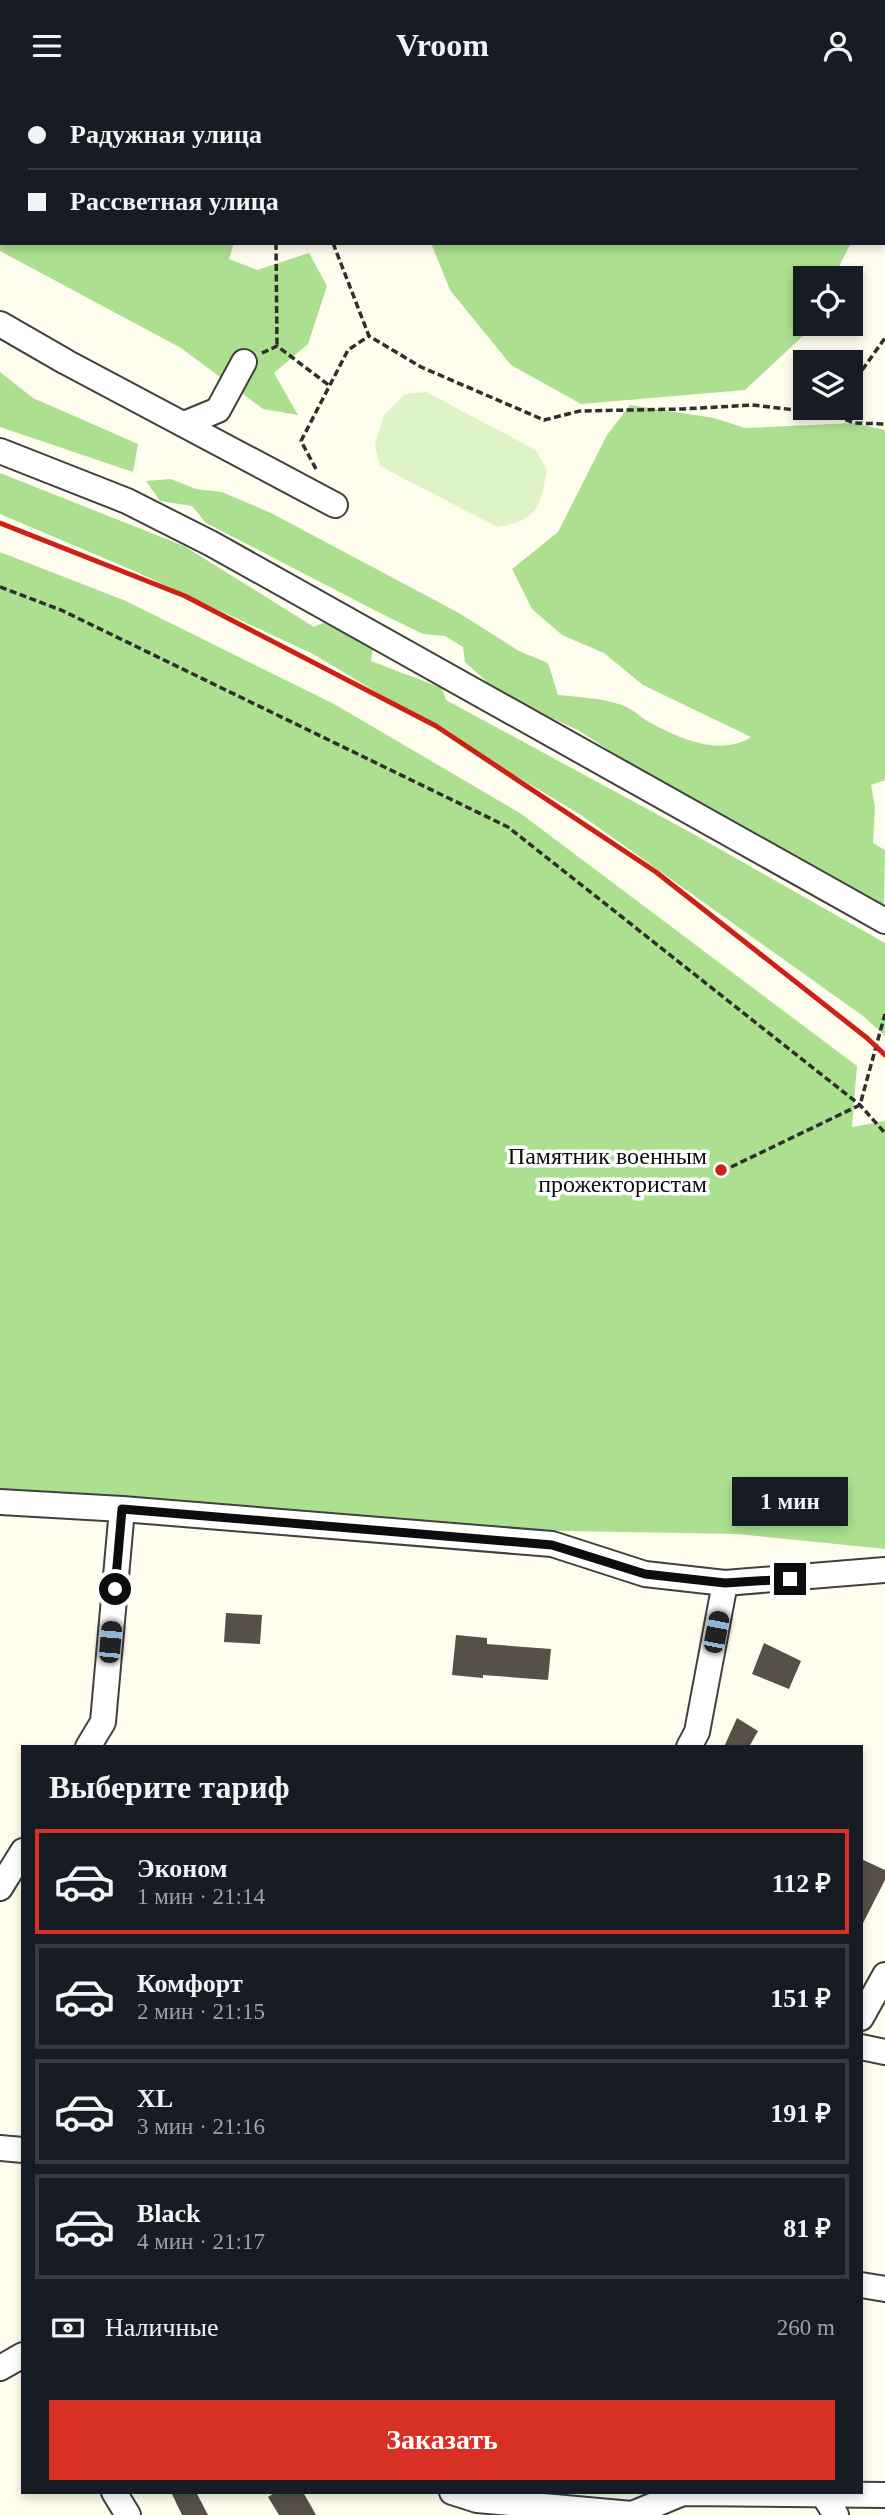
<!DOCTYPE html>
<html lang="ru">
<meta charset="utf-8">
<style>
body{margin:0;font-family:Georgia,serif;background:#20242c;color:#f1f3f6;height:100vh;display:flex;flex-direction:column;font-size:26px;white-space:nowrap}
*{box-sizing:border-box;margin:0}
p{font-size:23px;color:#9ea1a6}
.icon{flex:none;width:38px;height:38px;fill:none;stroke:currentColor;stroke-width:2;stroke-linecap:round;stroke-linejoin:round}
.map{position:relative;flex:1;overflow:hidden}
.details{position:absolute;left:21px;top:1654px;width:842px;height:749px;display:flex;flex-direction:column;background:#171b24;border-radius:0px;box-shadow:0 4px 10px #0003}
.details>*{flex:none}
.hud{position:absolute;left:0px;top:0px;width:886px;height:154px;box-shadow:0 4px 10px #0003;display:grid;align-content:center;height:154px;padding:0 28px;background:#171b24}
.tools{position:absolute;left:793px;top:175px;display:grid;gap:14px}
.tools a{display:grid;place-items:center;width:70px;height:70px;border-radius:0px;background:#171b24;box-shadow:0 4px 10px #0003;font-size:35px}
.end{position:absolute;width:32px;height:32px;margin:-16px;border:9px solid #0d0d0d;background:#fff;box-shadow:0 0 0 4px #fff}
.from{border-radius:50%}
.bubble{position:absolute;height:49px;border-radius:0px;background:#171b24;box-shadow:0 4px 10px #0003;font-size:23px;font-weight:600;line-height:49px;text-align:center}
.car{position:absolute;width:21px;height:42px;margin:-21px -10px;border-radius:9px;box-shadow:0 0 5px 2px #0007;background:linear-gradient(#222 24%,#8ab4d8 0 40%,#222 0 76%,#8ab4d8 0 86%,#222 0)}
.hud b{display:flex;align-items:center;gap:24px;height:66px;font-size:26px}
.hud b+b{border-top:2px solid #363941}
.hud i{width:18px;height:18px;background:#f1f3f6}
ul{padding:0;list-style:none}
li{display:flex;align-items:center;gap:21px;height:105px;margin:0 14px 10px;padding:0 14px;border:4px solid #363941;border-radius:0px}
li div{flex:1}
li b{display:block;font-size:26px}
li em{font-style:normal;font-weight:600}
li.selected{border-color:#d93025}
li>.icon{width:63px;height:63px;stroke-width:1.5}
h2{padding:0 28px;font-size:32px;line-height:84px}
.pay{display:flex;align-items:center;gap:18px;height:77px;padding:0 28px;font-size:26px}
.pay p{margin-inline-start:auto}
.action{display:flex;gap:14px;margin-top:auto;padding:14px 28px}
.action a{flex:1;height:80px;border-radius:0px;background:#d93025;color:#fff;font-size:28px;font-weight:600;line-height:80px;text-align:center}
header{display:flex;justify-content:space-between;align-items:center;height:91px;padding:0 28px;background:#171b24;font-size:32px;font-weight:600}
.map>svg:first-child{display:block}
.forest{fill:#ace090}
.pitch{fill:#dff4c6}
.building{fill:#575048}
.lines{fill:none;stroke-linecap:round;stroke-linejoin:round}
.minor-casing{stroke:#404040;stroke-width:28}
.path{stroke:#2f2f2f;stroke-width:3.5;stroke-dasharray:7 3.5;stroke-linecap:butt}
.minor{stroke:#fff;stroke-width:24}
.rail{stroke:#cc2117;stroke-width:5}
.route{stroke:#0d0d0d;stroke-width:9}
.poi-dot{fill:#cc2117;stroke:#fff;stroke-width:2.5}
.labels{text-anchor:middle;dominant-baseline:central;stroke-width:7;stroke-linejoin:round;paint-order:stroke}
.poi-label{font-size:24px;fill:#0d0d0d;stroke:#fff;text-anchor:end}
</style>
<header><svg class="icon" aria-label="menu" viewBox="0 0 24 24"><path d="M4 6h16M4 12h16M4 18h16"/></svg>Vroom<svg class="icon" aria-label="person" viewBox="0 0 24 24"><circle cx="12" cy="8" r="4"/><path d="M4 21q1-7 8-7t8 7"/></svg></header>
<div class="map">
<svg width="885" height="2424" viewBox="0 0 885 2424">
<rect width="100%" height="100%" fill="#fffdee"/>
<g class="forest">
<path d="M0 0H872L2 2V152H234L229 168 257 179 309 162 327 195 308 253 274 282 298 324 263 318 181 257 0 160Z"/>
<path d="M431 152H851L833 187H805V233H810L805 243 745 299 581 313 511 274 450 199Z"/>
<path d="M0 281 33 307 138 353 133 381 0 336Z"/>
<path d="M630 314 714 327 745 337 854 332 885 339V689L871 694 875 716 873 752 885 759 884 814 635 676 578 639 527 616 487 591 465 571 463 556 445 545 423 543 382 523 206 432 192 415 160 410 146 390 171 388 196 398 222 401 271 422 459 522 519 560 548 572 558 604C579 606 602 607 622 614 632 617 640 626 649 631 678 647 720 666 751 646L643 594 604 562 562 544 532 518 512 478 558 441 607 344Z"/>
<path d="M0 382 184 455 314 536 332 528 374 551 371 570 442 597 446 609 688 740 885 852V945L863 925 581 724 313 563 132 479 0 423Z"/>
<path d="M0 461 126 510 334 613 520 722 857 975 852 1036 885 1030V1458L738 1443 402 1437 0 1406Z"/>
</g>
<path class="pitch" d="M426 301 536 359 547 379C540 415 538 430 497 436L380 375 375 354 384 324 405 303Z"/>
<g class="building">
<path d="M226 1522 262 1524 260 1553 224 1551Z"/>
<path d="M456 1544 487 1547V1553L551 1558 548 1589 483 1584V1587L452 1584Z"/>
<path d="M764 1552 801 1570 789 1598 752 1583Z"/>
<path d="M737 1627 758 1640 749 1656H724Z"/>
<path d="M861 1768 885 1779V1789L861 1836Z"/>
<path d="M171 2401H196L208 2424H182Z"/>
<path d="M276 2401H303L316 2424H279L268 2406Z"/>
</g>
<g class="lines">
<defs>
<g id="minor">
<path d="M0 233 66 271 335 414"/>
<path d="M184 333 218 319 244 271"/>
<path d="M0 360 127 410 212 453 885 830"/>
<path d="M0 1411 122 1418 552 1453 645 1483 725 1492 885 1479"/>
<path d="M88 1656 103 1631 122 1418"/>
<path d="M689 1656 697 1641 725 1492"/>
<path d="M0 1797 23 1760"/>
<path d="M861 1927 885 1884"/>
<path d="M861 1956 885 1961"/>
<path d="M0 2057 23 2059"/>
<path d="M861 2194 885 2198"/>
<path d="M0 2277 23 2264"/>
<path d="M114 2401 128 2424"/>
<path d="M452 2401 477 2409 632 2423 683 2402 885 2404"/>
<path d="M822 2402 836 2424"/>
</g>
</defs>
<use href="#minor" class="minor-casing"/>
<g class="path">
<path d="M134 0 137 2"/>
<path d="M167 2 172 0"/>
<path d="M276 152 277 255"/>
<path d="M333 152 369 245 421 276 544 329 580 320 683 318 752 314 831 323 854 332 885 333"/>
<path d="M262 262 277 255 330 295"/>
<path d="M850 296 885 247"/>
<path d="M316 378 301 350 348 259 369 245"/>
<path d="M0 496 61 519 508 736 860 1014 885 1042"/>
<path d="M731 1076 860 1014 885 923"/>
</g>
<use href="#minor" class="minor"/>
<path class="rail" d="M0 432 185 505 436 635 656 781 867 947 885 964"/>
</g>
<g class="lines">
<path class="route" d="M115 1498 122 1418 552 1454 645 1483 725 1492 790 1488"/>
</g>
<circle class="poi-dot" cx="721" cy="1079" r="7"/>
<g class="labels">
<g class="poi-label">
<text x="707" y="1065">Памятник военным<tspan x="707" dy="28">прожектористам</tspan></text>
</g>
</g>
</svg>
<div class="tools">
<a><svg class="icon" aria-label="locate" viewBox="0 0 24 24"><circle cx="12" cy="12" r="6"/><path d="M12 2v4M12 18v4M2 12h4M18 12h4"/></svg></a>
<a><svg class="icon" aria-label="layers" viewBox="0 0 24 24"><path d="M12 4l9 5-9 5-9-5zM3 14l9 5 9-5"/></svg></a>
</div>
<i class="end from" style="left:115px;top:1498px"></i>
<i class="end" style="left:790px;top:1488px"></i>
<div class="bubble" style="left:732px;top:1386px;width:116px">1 мин</div>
<i class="car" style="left:716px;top:1541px;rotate:11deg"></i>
<i class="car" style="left:110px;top:1551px;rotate:5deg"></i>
<div class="hud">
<b><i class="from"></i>Радужная улица</b>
<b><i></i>Рассветная улица</b>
</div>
<section class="details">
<h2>Выберите тариф</h2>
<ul>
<li class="selected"><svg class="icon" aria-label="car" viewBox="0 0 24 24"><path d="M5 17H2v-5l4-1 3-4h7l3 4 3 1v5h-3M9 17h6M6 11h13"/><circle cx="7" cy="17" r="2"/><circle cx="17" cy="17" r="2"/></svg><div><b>Эконом</b><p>1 мин · 21:14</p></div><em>112 ₽</em></li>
<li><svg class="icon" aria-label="car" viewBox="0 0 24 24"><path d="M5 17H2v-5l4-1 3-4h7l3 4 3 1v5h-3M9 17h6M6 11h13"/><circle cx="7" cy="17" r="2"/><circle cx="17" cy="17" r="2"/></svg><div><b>Комфорт</b><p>2 мин · 21:15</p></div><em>151 ₽</em></li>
<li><svg class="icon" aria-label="car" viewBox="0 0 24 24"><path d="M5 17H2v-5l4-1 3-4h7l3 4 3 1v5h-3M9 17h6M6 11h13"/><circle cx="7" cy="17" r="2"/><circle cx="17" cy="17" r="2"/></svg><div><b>XL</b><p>3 мин · 21:16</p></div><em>191 ₽</em></li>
<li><svg class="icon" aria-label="car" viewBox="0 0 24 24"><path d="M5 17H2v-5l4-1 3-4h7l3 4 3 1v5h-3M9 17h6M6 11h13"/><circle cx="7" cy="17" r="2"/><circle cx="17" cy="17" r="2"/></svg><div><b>Black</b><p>4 мин · 21:17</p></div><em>81 ₽</em></li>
</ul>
<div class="pay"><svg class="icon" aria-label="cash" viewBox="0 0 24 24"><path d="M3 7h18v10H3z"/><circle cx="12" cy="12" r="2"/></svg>Наличные<p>260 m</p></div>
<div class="action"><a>Заказать</a></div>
</section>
</div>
